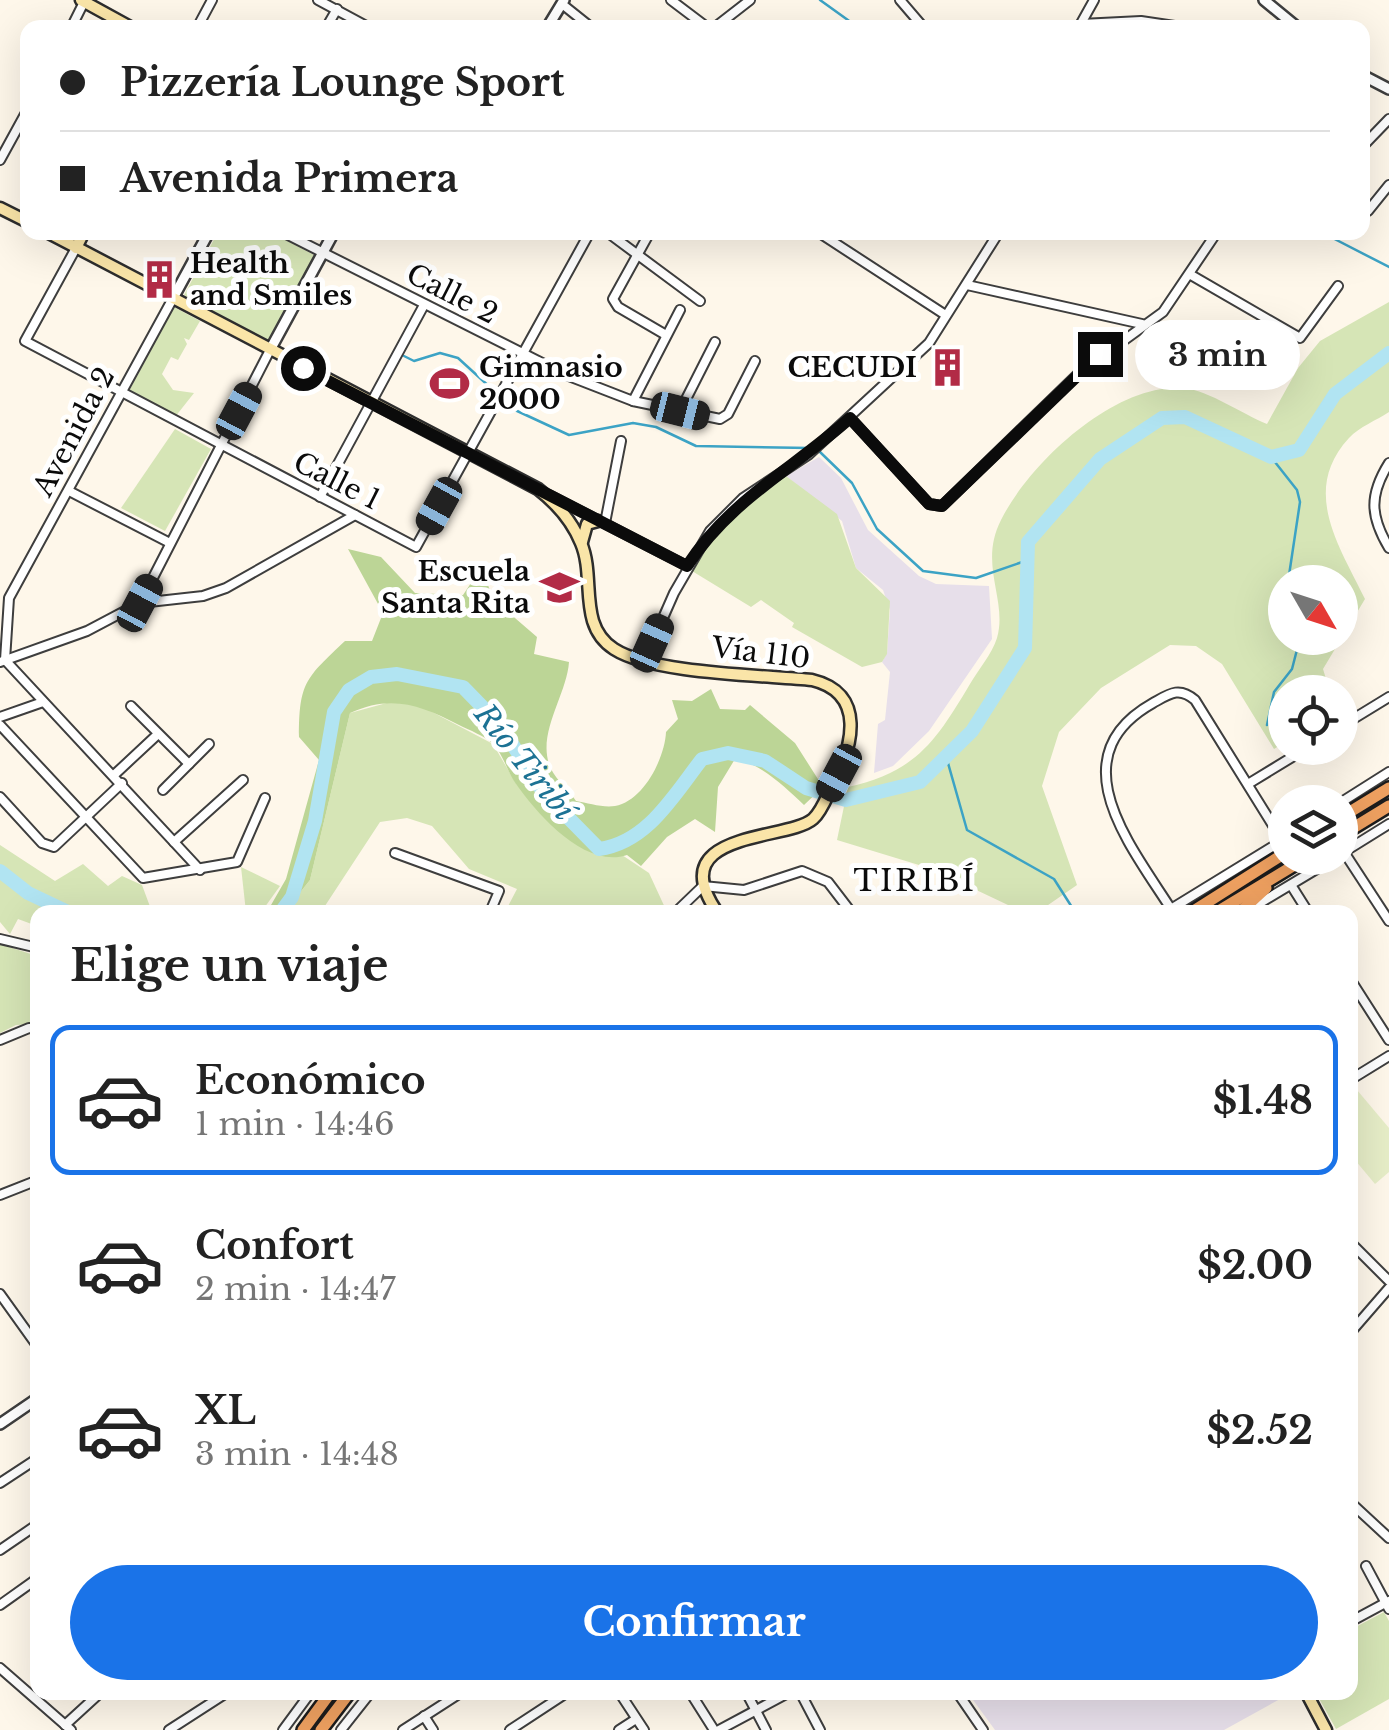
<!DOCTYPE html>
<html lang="es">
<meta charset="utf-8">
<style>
body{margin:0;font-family:"Libre Baskerville",serif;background:#f6f6f6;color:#222;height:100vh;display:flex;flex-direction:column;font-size:38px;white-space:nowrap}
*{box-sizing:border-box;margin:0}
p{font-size:32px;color:#767676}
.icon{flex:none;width:55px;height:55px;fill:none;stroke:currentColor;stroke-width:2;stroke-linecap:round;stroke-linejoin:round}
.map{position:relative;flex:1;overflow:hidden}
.sheet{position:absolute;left:30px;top:905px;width:1328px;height:795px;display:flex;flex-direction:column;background:#fff;border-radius:20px;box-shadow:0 10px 40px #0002}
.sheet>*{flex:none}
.hud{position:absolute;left:20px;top:20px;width:1350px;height:220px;border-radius:20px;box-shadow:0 10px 40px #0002;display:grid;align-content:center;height:220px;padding:0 40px;background:#fff}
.needle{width:65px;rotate:129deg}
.controls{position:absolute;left:1268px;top:565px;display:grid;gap:20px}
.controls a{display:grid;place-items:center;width:90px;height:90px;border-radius:50%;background:#fff;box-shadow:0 10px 40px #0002;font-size:50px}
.end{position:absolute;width:45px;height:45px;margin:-22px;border:12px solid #0b0b0b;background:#fff;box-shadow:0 0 0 5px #fff}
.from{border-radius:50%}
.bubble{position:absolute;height:70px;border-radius:35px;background:#fff;box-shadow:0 10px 40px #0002;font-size:32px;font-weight:700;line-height:70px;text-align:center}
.car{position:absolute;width:30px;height:60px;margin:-30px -15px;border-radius:12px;box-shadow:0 0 8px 2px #0007;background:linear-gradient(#222 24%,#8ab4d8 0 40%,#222 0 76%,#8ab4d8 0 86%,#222 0)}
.hud b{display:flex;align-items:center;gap:35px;height:95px;font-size:38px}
.hud b+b{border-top:2px solid #e0e0e0}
.hud i{width:25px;height:25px;background:#222}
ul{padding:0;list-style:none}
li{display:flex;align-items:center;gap:30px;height:150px;margin:0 20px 15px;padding:0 20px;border:5px solid transparent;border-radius:20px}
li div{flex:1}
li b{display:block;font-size:38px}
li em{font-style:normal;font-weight:700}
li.selected{border-color:#1a73e8}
li>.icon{width:90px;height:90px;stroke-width:1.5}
h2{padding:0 40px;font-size:45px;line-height:120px}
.button{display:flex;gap:20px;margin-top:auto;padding:20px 40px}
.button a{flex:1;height:115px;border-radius:60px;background:#1a73e8;color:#fff;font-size:40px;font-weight:700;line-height:115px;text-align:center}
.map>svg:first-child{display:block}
.industrial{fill:#e7dfea}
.green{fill:#d6e5b6;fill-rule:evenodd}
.forest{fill:#bcd596}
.pitch{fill:#e6edc7}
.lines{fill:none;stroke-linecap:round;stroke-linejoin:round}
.stream{stroke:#3ca3c5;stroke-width:2.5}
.river{stroke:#b1e4f2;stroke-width:14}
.minor-casing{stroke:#3e3e3e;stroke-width:12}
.tertiary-casing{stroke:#3e3e3e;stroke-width:14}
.secondary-casing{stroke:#2d2d2d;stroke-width:15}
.trunk-casing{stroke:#1c1c1c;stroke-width:16}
.minor{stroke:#fff;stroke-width:8}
.tertiary{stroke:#fff;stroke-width:9}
.secondary{stroke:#fae5a8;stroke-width:10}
.trunk{stroke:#eea060;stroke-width:11}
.route{stroke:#0b0b0b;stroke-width:12}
.labels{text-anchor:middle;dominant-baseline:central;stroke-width:10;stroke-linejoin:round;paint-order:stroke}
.poi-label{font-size:28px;font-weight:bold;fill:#0b0b0b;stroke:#fff;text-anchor:start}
.street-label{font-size:28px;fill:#0b0b0b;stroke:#fff}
.water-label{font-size:30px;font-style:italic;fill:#1c7294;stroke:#fff}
.neighbourhood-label{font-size:30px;letter-spacing:2.5px;fill:#0b0b0b;stroke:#fff}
</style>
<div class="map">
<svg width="1389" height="1730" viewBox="0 0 1389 1730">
<rect width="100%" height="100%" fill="#fef7ea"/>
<g class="industrial">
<path d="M819 457 841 478 868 530 919 576 936 584 989 586 992 639 929 731 893 766 874 773 878 724 885 720 890 672 882 662 887 653 890 610 883 590 856 568 842 521 786 476Z"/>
<path d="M968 1693H1291L1224 1730H995Z"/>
</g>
<g class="green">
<path d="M218 232 272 233 316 256 269 341 184 295Z"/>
<path d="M1389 302V412C1377 420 1359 427 1349 438 1300 491 1340 547 1365 599L1323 669 1330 692H1285V742L1274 749 1222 664 1196 646 1170 645 1101 688 1059 732 1042 786 1077 885 1038 912H1023L932 869 837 840 848 787C916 772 936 741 970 684 978 670 992 654 997 638 1008 600 978 565 1001 520 1030 462 1116 382 1184 388 1210 391 1242 414 1267 424L1298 368 1320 341ZM1285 582H1340V638H1285Z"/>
<path d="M174 307 200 321 189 340 184 338 187 344 178 360 171 357 162 374 173 390 194 393 175 417 128 393Z"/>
<path d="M175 429 211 449 165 531 121 508Z"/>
<path d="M786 476 837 514 856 568 890 601 887 654 882 662 862 667 792 627 794 623 761 600 751 607 692 571 715 531Z"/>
<path d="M394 701 419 705 493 744 517 785 649 873 667 912H505L517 889 469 869 432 826 407 818 380 822 321 912H297L294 900 310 880 350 713Z"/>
<path d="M0 845 55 881 83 864 108 886 122 876 142 885 152 912H38L37 926 18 919 10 934 0 922Z"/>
<path d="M241 867 280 886 262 911 246 912Z"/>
<path d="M0 944 37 956V1024L16 1025 0 1033Z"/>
<path d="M1384 1612 1389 1621V1699L1336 1729 1316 1693 1350 1692V1630Z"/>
</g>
<path class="forest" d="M348 549 381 557 415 593 463 595 475 577 488 585 493 599 537 637 534 654 569 662C567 695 535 735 551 769 557 781 569 790 576 801 588 803 603 808 615 806 644 801 665 757 666 732L678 719 672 700 692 701 711 689 720 709 745 710 750 705 795 743 823 787 804 805C785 787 760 763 735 759L718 787 715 832 695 819 667 837 641 866 627 855C585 869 538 815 516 784 508 773 503 754 493 744 485 736 469 730 459 725 421 705 391 694 350 713L310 880 294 900 297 912H267L286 879 319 760 299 737C299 682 306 678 345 641H372L383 613Z"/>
<path class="pitch" d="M1357 1090 1389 1128V1172L1375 1184 1350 1154V1096Z"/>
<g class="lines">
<g class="stream">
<path d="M820 0 859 28"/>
<path d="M1321 232 1389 267"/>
<path d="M404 356 414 361 440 353 458 358 515 410 569 435 633 423 656 427 696 446 810 448"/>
<path d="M820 452 852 483 877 529 923 571 976 578 1028 560"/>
<path d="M1271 457 1297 490 1300 502 1288 582"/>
<path d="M1267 725 1274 692 1292 669 1300 638"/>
<path d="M946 756 967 830 1054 879 1075 912"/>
</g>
<g class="river">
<path d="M0 871 28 893 68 912"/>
<path d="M281 912 292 897 315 821 334 712 349 690 371 677 397 674 463 687 500 725 543 792 599 849C647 843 674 795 702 759L728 753 765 761 806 788 846 800 920 782 972 731 1025 648 1028 542 1100 459 1162 418 1185 417 1271 457 1299 450 1335 394 1389 353"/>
</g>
<defs>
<g id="minor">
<path d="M318 0 370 28"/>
<path d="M671 0 708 28"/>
<path d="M900 0 924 28"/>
<path d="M562 4 592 28"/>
<path d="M1081 24 1141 21 1188 28"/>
<path d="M1079 27 1094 0"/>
<path d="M71 28 84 2"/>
<path d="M197 28 212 0"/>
<path d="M326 28 337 9"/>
<path d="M714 28 750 0"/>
<path d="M1362 147 1389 119"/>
<path d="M0 160 28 109"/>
<path d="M1368 211 1389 185"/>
<path d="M282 232 566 375 633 401 720 419 728 414 755 361"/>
<path d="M607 232 700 301"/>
<path d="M650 232 613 299 618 307 666 335"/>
<path d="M818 232 944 314"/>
<path d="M76 248 25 341 416 547 590 232"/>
<path d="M1191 275 1300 338 1338 286"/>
<path d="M967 285 1142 324"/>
<path d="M633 401 680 310"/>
<path d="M680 411 715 342"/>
<path d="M850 418 929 504 942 506 1079 373 1163 312 1217 232"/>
<path d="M1389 463C1369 495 1370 516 1389 548"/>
<path d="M69 491 170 543"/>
<path d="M549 495 687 566"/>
<path d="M320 497 424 305"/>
<path d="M605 523 621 441"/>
<path d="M140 603 270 350"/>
<path d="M5 660 9 598 172 300"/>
<path d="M5 660 200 870"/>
<path d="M0 662 87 631 140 603 203 596 226 588 355 515"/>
<path d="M650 663 652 643 674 593 710 531 743 498 808 455 929 343 999 232"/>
<path d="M131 706 189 764"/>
<path d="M0 717 43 702"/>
<path d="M0 725 143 878 237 862 265 798"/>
<path d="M1340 727 1389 697"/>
<path d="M114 775 158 734"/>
<path d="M1248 784 1307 748"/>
<path d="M163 790 209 744"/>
<path d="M0 797 42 843 54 847 122 783"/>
<path d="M1340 803 1389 772"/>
<path d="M174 842 243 780"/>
<path d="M1344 852 1389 921"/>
<path d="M1344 852 1389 824"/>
<path d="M395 853 499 891 490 912"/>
<path d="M1291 885 1308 912"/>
<path d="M1171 909C1131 846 1057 757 1153 703 1169 694 1179 686 1195 700L1282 840"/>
<path d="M373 912H401"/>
<path d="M676 912 703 886 744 890 802 871 828 882 851 912"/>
<path d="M1166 912 1285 839"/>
<path d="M1245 912 1335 858"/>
<path d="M0 939 38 948"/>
<path d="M1350 979 1389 1040"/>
<path d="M0 1040 29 1028 38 1029"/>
<path d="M1350 1080 1389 1056"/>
<path d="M0 1195 38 1180"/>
<path d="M1350 1242 1389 1281"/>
<path d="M0 1294 38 1347"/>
<path d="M1350 1333 1389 1288"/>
<path d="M0 1483 38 1458"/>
<path d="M1350 1502 1389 1538"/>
<path d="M0 1550 38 1524"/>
<path d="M1366 1566 1389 1609"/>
<path d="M0 1605 38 1578"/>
<path d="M1350 1622 1389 1601"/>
<path d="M0 1668 71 1730"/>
<path d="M619 1692 644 1730"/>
<path d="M690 1692 714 1730"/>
<path d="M746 1692 766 1730"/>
<path d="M800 1692 820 1730"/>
<path d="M957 1692 983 1730"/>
<path d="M424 1716 433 1730"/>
<path d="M65 1725 101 1692"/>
<path d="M169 1730 228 1692"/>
<path d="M283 1730 311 1692"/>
<path d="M341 1730 371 1692"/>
<path d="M403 1730 462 1692"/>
<path d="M510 1730 568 1692"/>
<path d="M619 1730 636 1719"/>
<path d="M719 1730 790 1692"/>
</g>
<g id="tertiary">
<path d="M1264 0 1298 28"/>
<path d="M547 28 564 0"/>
<path d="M1362 75 1389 89"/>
<path d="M172 300 209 232"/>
<path d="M270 350 334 232"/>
<path d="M0 1424 38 1398"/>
</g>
<g id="secondary">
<path d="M81 0 132 28"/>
<path d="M0 208 28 222"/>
<path d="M47 232 538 489C556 503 572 521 581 543 596 578 577 625 614 649 653 674 762 675 812 680 867 693 853 747 832 786 827 796 822 811 813 819 788 841 661 830 717 912"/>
<path d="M76 248 84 232"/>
<path d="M582 542 587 524 598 521"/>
<path d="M1306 1692 1326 1730"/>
</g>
<g id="trunk">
<path d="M1340 818 1389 788"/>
<path d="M1340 836 1389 806"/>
<path d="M1282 840H1285"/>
<path d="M1192 912 1285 853"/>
<path d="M1217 912 1306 858"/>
<path d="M1240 912 1266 888"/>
<path d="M303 1730 331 1692"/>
<path d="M321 1730 350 1692"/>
</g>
</defs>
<use href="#minor" class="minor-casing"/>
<use href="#tertiary" class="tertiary-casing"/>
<use href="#secondary" class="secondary-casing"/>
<use href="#trunk" class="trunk-casing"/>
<use href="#minor" class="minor"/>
<use href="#tertiary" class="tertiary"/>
<use href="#secondary" class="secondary"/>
<use href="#trunk" class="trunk"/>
</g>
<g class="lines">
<path class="route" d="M303 368 687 566C731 499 792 470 850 418L929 504 942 506 1100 354"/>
</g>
<defs>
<symbol id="building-bare" viewBox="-9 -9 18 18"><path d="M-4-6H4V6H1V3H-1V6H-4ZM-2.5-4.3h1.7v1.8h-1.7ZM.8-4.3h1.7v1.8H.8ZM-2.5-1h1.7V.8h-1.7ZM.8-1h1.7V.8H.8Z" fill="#b22b46" stroke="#fff" stroke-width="2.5" paint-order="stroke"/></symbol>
<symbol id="stadium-bare" viewBox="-9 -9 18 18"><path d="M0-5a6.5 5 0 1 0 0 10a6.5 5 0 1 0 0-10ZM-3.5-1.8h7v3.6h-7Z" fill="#b22b46" stroke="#fff" stroke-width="2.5" paint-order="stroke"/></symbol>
<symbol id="school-bare" viewBox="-9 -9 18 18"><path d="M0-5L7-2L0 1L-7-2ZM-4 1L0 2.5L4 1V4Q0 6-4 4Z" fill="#b22b46" stroke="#fff" stroke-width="2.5" paint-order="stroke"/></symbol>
</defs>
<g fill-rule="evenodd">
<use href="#building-bare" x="132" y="252" width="55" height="55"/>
<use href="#building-bare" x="920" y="340" width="55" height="55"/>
<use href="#stadium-bare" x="422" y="356" width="55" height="55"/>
<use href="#school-bare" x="532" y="560" width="55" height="55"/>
</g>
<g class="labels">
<g class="poi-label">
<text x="190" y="263">Health<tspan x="190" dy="32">and Smiles</tspan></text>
<text x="479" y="367">Gimnasio<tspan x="479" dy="32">2000</tspan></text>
<text x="917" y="367" text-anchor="end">CECUDI</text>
<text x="530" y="571" text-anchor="end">Escuela<tspan x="530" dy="32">Santa Rita</tspan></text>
</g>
<g class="street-label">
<text transform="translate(452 294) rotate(27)">Calle 2</text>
<text transform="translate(74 432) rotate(-62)">Avenida 2</text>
<text transform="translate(337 481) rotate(27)">Calle 1</text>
<text transform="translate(761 653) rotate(7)">Vía 110</text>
</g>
<g class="water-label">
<text transform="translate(525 762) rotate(51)">Río Tiribí</text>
</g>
<g class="neighbourhood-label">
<text x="915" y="880">TIRIBÍ</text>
</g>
</g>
</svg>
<div class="controls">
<a><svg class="needle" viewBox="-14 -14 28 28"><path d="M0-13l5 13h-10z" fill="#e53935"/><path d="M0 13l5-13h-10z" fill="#767676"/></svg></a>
<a><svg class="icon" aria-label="locate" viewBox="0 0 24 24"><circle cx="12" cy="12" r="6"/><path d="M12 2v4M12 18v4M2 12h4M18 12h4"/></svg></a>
<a><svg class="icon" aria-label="layers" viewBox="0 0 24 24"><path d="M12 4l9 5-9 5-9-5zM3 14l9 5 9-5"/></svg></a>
</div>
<i class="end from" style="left:303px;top:368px"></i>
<i class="end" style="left:1100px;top:354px"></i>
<div class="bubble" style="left:1135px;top:320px;width:165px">3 min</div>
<i class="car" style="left:239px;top:411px;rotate:28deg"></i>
<i class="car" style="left:680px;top:411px;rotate:104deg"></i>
<i class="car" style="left:439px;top:506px;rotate:209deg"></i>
<i class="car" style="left:140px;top:603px;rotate:28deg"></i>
<i class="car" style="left:652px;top:643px;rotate:24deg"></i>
<i class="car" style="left:839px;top:773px;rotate:208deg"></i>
<div class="hud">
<b><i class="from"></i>Pizzería Lounge Sport</b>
<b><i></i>Avenida Primera</b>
</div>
<section class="sheet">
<h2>Elige un viaje</h2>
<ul>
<li class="selected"><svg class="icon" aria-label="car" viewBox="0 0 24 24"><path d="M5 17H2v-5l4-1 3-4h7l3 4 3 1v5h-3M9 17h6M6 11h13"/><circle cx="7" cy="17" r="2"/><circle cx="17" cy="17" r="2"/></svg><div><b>Económico</b><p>1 min · 14:46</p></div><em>$1.48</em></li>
<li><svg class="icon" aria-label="car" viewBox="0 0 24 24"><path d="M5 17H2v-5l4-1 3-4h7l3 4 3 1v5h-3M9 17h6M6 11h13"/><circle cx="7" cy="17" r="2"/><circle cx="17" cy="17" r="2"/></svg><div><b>Confort</b><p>2 min · 14:47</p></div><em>$2.00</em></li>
<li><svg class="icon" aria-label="car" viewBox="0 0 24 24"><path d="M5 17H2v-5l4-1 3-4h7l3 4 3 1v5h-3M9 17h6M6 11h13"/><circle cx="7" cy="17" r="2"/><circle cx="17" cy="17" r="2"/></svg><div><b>XL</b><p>3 min · 14:48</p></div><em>$2.52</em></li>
</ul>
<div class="button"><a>Confirmar</a></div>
</section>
</div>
